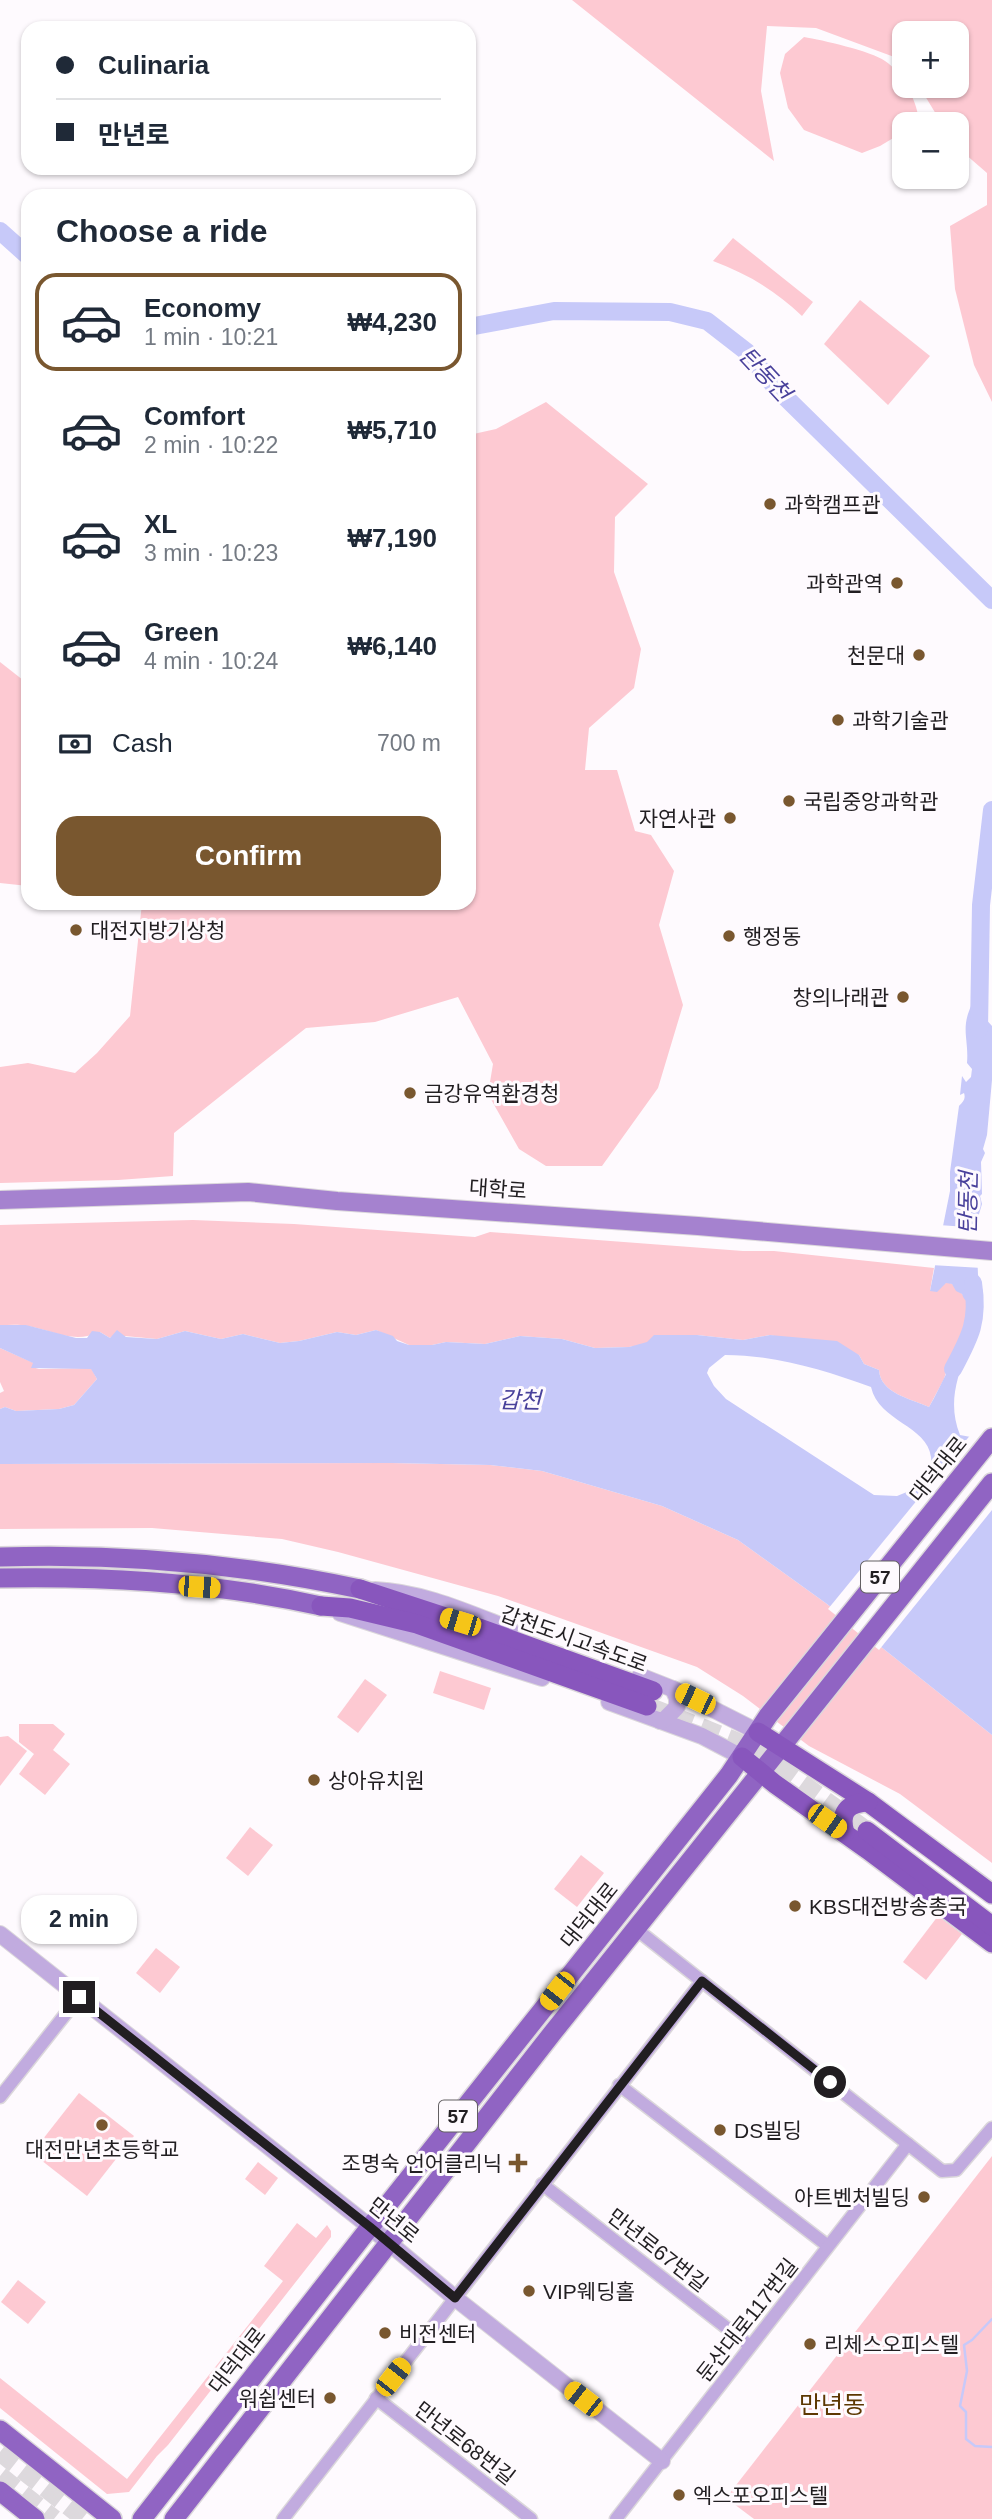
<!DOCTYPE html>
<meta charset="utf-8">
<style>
body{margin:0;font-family:Arial,"Noto Sans KR",sans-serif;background:#f6f6f7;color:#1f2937;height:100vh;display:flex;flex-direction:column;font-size:26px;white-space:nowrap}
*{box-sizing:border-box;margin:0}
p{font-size:23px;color:#747a83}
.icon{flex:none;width:38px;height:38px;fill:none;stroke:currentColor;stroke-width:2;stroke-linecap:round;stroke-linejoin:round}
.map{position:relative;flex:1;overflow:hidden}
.drawer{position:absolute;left:21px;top:189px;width:455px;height:721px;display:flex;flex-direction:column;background:#fff;border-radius:21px;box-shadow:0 2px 5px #0004}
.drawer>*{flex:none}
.top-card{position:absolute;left:21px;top:21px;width:455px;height:154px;border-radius:21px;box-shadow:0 2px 5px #0004;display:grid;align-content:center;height:154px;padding:0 35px;background:#fff}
.buttons{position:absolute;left:892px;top:21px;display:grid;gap:14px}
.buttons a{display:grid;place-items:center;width:77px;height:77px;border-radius:14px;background:#fff;box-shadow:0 2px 5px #0004;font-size:35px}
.end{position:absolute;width:32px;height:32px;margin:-16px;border:9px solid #211e21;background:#fff;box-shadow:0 0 0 4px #fff}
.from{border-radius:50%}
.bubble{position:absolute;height:49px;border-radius:21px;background:#fff;box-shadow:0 2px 5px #0004;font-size:23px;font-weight:600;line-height:49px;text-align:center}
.car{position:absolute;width:21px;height:42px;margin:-21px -10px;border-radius:9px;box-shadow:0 0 5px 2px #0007;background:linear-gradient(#f5c518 24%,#345 0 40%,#f5c518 0 76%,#345 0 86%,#f5c518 0)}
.top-card b{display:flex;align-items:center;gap:24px;height:66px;font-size:26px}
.top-card b+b{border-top:2px solid #e0e1e3}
.top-card i{width:18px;height:18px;background:#1f2937}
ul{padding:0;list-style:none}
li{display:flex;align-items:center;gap:21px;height:98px;margin:0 14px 10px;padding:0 21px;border:4px solid transparent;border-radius:21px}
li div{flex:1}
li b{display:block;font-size:26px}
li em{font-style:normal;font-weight:600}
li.selected{border-color:#79572f}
li>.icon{width:63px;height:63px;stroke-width:1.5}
h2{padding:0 35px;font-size:32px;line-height:84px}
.pay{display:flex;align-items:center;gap:18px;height:77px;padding:0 35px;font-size:26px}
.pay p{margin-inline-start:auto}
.action{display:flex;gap:14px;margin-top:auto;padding:14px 35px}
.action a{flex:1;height:80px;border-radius:21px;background:#79572f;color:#fff;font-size:28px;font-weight:600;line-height:80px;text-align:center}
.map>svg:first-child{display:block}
.green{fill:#fdc9d2}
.water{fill:#c7c9f9;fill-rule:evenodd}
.pier{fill:#fefafe}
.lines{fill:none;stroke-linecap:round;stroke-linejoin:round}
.stream{stroke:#c7c9f9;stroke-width:2.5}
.river{stroke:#c7c9f9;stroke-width:18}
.primary-tunnel{stroke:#ddd9dd;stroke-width:19;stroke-dasharray:19 10;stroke-linecap:butt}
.trunk-tunnel{stroke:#ddd9dd;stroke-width:19;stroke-dasharray:19 10;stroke-linecap:butt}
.minor-casing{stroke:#dbd7db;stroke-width:15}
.tertiary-casing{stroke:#dbd7db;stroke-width:18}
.secondary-casing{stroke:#dbd7db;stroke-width:20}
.primary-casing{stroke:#dbd7db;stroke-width:22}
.trunk-casing{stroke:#dbd7db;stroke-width:22}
.minor{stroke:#c1abdf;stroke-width:12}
.tertiary{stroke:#c1abdf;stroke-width:16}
.secondary{stroke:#a582cf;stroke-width:18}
.primary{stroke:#9064c3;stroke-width:19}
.trunk{stroke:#8856bd;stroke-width:19}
.route{stroke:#211e21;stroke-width:9}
.poi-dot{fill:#79572f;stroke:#fefafe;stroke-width:2.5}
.labels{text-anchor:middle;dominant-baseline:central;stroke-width:6;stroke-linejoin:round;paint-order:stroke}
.shield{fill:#fefafe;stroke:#636063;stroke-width:2}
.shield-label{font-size:19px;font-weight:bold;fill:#211e21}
.poi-label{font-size:21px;fill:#211e21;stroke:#fefafe;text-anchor:start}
.street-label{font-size:21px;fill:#211e21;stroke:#fefafe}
.water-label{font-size:23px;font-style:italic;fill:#49419b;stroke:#fefafe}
.quarter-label{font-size:24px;fill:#5c3802;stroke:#fefafe}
</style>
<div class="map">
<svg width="992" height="2519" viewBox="0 0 992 2519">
<rect width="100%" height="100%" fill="#fefafe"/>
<g class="green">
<path d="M572 0H992V402L974 365 955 289 950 226 987 205V173L957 147V124H942L919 86H957V33H905V61L816 28 767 26 761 91 774 161Z"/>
<path d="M804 37C822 40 871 51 885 61 902 72 918 102 919 122L905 124V131L880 146 862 153 804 130 788 108 780 73 785 54Z"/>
<path d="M733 238 813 302 802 316C776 291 748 274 713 261Z"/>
<path d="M860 300 930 356 888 405 824 344Z"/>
<path d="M546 402 648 484 615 517 614 572 641 649 634 688 589 728 585 770H617L635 831 651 835 674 871 659 925 683 1005 658 1088 602 1166H546L519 1149 488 1094 493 1064 458 997 375 1022 306 1028 174 1133 173 1176 118 1180 0 1183V1067L28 1063 75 1073 97 1053 130 1016 142 903H469V435L496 429Z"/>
<path d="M0 662 28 684V886L0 883Z"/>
<path d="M193 1220 294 1224 475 1237 490 1232 743 1251H774L934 1268 930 1291C935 1289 942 1284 946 1283 957 1281 964 1300 971 1304L970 1324 962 1347 947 1369 944 1379 929 1407C911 1399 880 1393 879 1370L864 1364 859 1355 770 1335 743 1340 697 1335 629 1347 595 1348 562 1339 520 1336 485 1344 446 1342 432 1345H409L376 1330 356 1335 337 1332 299 1341 280 1343 243 1334 221 1339 185 1331 157 1339 114 1335 110 1338 100 1332C73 1344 55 1331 28 1326 19 1324 9 1325 0 1325V1225Z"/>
<path d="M0 1348 34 1363 32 1367 39 1369 91 1368 97 1379 74 1405 59 1409 16 1411 5 1407 0 1409V1393L4 1391 0 1382Z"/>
<path d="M391 1463 490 1465 542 1471 662 1506 738 1540 827 1604 992 1735V1863L900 1794 809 1746 743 1696 697 1667 498 1596 338 1552 282 1539 152 1528 0 1529V1464Z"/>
<path d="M440 1671 491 1688 484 1710 433 1693Z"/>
<path d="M365 1679 387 1695 358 1733 337 1717Z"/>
<path d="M19 1724H53L65 1734 53 1750 70 1764 45 1795 19 1774 34 1754 19 1742Z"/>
<path d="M8 1736 27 1751 0 1786V1737Z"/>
<path d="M250 1827 273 1845 248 1876 226 1858Z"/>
<path d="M581 1855 604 1873 577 1907 554 1889Z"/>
<path d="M938 1916 962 1934 926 1980 903 1962Z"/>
<path d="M156 1948 180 1967 160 1993 136 1973Z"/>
<path d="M79 2093 134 2136 87 2196 32 2153Z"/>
<path d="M992 2156V2519H754L726 2498Z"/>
<path d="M258 2162 278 2178 265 2195 245 2179Z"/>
<path d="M297 2223 316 2238 327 2225 331 2231V2237L168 2445 157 2456 129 2492 107 2494 0 2408V2378L127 2479 283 2281 264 2266Z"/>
<path d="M18 2280 46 2302 28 2324 1 2302Z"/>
</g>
<g class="water">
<path d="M972 1004 992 1026V1080L987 1135 983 1149 985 1153 981 1162 982 1194 980 1196 982 1204 976 1224 978 1275 983 1292 982 1305C972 1304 965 1304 962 1294L956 1291 952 1284 946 1283 937 1292 930 1291 950 1191V1172L959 1106C963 1102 966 1099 964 1093L960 1095 962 1076 966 1082 971 1077 972 1069 967 1063C969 1038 960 1029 972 1004Z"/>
<path d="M0 1325H26L76 1338H87L92 1331 100 1332 110 1338 117 1330 126 1337 157 1339 185 1331 221 1339 243 1334 280 1343 299 1341 337 1332 356 1335 376 1330 393 1336 397 1341 409 1345H432L446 1342 485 1344 520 1336 562 1339 595 1348 629 1347 647 1342 654 1335H697L743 1340 770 1335 837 1341 859 1355 864 1364 879 1370C880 1393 911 1399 929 1407 941 1387 948 1366 962 1347L968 1350C956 1379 948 1405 960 1435L992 1441V1735L827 1604 738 1540 662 1506 542 1471 490 1465 391 1463 0 1464V1409L5 1407 16 1411 59 1409 74 1405 97 1379 91 1369 31 1368 33 1363 0 1348ZM725 1355C775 1355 824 1370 871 1387 879 1422 927 1425 931 1457 932 1465 926 1477 924 1485L897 1496 874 1495 726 1399 714 1386 707 1373 709 1368Z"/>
</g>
<g class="pier">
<path d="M939 1225 980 1228 982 1268 931 1265Z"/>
<path d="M972 1433 992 1437V1510L879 1650 828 1609Z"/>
</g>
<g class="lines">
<path class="stream" d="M992 2319 972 2340 964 2345 967 2371 960 2406 966 2412V2439L975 2446 992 2447"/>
<g class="river">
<path d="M0 231 28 256"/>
<path d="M469 327 554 311 670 312 707 321 747 352 776 388 992 600"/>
<path d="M979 1029 981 905 992 810"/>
<path d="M953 1369C970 1337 979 1321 973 1283"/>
</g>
<g class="primary-tunnel">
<path d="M0 2452 85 2519"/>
<path d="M0 2476 54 2519"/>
</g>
<path class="trunk-tunnel" d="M647 1706 735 1741 768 1759 867 1831"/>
<defs>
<g id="minor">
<path d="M636 1929 942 2171 956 2170 992 2128"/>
<path d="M619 2085 828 2246"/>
<path d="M0 2097 79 1997"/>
<path d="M542 2184 750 2346"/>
<path d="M376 2398 531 2519"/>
<path d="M283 2519 702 1981"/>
<path d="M616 2519 908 2144"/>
</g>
<g id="tertiary">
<path d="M375 1590C422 1592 466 1612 510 1629"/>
<path d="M340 1613 542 1678"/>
<path d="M640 1676 673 1689 758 1732"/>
<path d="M609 1702 702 1736 742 1757"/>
<path d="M660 1721 665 1719 677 1707V1698L673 1689"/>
<path d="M0 1934 370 2227 455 2298 662 2461"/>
</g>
<path id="secondary" d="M0 1200 248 1192 337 1201 698 1226 992 1251"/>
<g id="primary">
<path d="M0 1557C121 1553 242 1564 360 1589"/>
<path d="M0 1578C105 1576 219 1583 321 1606"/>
<path d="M0 2430 112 2519"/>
<path d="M0 2491 35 2519"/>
<path d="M142 2519 370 2227 729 1775 768 1716 992 1438"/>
<path d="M174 2519 554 2031 992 1483"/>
</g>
<g id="trunk">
<path d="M360 1589 479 1628 653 1691"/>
<path d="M321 1606 350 1608 417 1624 647 1706"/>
<path d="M758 1732 868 1802 992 1894"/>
<path d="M742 1757 775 1784 868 1850 992 1943"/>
<path d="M867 1831 992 1926"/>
<path d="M845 1833C839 1813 847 1803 868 1802"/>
</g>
</defs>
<use href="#minor" class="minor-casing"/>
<use href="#tertiary" class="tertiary-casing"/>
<use href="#secondary" class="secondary-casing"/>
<use href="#primary" class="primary-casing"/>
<use href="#trunk" class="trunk-casing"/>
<use href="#minor" class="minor"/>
<use href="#tertiary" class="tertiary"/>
<use href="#secondary" class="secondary"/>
<use href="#primary" class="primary"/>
<use href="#trunk" class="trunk"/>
</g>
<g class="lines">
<path class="route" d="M79 1997 370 2227 455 2298 702 1981 830 2082"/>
</g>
<g class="poi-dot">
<circle cx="770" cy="504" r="7"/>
<circle cx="897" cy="583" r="7"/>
<circle cx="919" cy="655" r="7"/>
<circle cx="838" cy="720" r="7"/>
<circle cx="789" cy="801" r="7"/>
<circle cx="730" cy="818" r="7"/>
<circle cx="76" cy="930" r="7"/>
<circle cx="729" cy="936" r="7"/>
<circle cx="903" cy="997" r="7"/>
<circle cx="410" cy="1093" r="7"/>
<circle cx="314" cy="1780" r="7"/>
<circle cx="795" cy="1906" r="7"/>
<circle cx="102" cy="2125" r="7"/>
<circle cx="720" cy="2130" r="7"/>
<path d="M514.5 2152.5h7v7h7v7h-7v7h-7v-7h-7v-7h7z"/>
<circle cx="924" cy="2197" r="7"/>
<circle cx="529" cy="2291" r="7"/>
<circle cx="385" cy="2333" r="7"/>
<circle cx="810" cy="2344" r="7"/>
<circle cx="330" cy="2398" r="7"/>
<circle cx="679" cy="2495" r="7"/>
</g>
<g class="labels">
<g class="shield">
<rect x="861" y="1561.5" width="38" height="31" rx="5"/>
<rect x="439" y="2100.5" width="38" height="31" rx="5"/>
</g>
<g class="shield-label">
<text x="880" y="1577">57</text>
<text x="458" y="2116">57</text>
</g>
<g class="poi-label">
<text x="784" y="504">과학캠프관</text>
<text x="883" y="583" text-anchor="end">과학관역</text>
<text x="905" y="655" text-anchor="end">천문대</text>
<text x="852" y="720">과학기술관</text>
<text x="803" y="801">국립중앙과학관</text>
<text x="716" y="818" text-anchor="end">자연사관</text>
<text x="90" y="930">대전지방기상청</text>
<text x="743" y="936">행정동</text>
<text x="889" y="997" text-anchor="end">창의나래관</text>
<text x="424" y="1093">금강유역환경청</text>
<text x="328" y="1780">상아유치원</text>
<text x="809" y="1906">KBS대전방송총국</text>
<text x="734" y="2130">DS빌딩</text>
<text x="102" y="2149" text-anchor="middle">대전만년초등학교</text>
<text x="502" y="2163" text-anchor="end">조명숙 언어클리닉</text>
<text x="910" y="2197" text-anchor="end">아트벤처빌딩</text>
<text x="543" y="2291">VIP웨딩홀</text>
<text x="399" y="2333">비전센터</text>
<text x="824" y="2344">리체스오피스텔</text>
<text x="316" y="2398" text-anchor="end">워쉽센터</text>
<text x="693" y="2495">엑스포오피스텔</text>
</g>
<g class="street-label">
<text transform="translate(498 1189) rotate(4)">대학로</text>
<text transform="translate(938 1469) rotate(-51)">대덕대로</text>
<text transform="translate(574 1639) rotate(20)">갑천도시고속도로</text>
<text transform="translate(589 1915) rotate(-51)">대덕대로</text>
<text transform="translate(394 2220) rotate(39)">만년로</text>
<text transform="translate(658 2250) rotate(38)">만년로67번길</text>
<text transform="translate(747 2320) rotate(-52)">둔산대로117번길</text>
<text transform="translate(237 2360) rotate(-52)">대덕대로</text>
<text transform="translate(465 2443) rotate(38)">만년로68번길</text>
</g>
<g class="water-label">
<text transform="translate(765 374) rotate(47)">탄동천</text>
<text transform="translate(968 1203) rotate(-89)">탄동천</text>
<text transform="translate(520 1400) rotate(1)">갑천</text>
</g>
<g class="quarter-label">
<text x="832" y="2404">만년동</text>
</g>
</g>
</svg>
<div class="buttons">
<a>+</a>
<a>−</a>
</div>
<i class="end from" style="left:830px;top:2082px"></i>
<i class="end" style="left:79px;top:1997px"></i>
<div class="bubble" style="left:21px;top:1895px;width:116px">2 min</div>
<i class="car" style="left:199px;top:1587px;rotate:94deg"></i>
<i class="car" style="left:460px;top:1622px;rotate:287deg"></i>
<i class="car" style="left:695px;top:1699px;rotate:296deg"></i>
<i class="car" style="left:827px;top:1821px;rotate:125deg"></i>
<i class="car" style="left:557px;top:1991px;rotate:218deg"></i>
<i class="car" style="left:393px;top:2377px;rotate:38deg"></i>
<i class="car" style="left:583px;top:2399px;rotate:308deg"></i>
<div class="top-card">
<b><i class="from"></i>Culinaria</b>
<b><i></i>만년로</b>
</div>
<section class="drawer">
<h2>Choose a ride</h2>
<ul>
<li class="selected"><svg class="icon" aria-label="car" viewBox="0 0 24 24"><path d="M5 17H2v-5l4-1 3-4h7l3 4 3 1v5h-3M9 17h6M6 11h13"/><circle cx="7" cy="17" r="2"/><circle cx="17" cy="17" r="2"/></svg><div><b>Economy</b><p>1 min · 10:21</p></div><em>₩4,230</em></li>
<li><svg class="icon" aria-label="car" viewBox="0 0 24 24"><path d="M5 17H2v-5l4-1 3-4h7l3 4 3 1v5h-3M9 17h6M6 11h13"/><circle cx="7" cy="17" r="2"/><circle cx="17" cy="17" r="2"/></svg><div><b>Comfort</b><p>2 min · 10:22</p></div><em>₩5,710</em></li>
<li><svg class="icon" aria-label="car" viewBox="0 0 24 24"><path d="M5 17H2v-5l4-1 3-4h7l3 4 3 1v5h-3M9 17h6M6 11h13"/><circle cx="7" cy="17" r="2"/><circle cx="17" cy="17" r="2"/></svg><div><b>XL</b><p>3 min · 10:23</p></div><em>₩7,190</em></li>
<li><svg class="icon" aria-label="car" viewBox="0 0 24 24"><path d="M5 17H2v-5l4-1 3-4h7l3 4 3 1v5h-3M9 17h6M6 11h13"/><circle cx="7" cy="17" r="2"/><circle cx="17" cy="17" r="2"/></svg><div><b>Green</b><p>4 min · 10:24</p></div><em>₩6,140</em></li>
</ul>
<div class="pay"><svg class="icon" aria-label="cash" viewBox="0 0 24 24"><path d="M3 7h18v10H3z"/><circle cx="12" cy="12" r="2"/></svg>Cash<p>700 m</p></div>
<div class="action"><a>Confirm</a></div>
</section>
</div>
